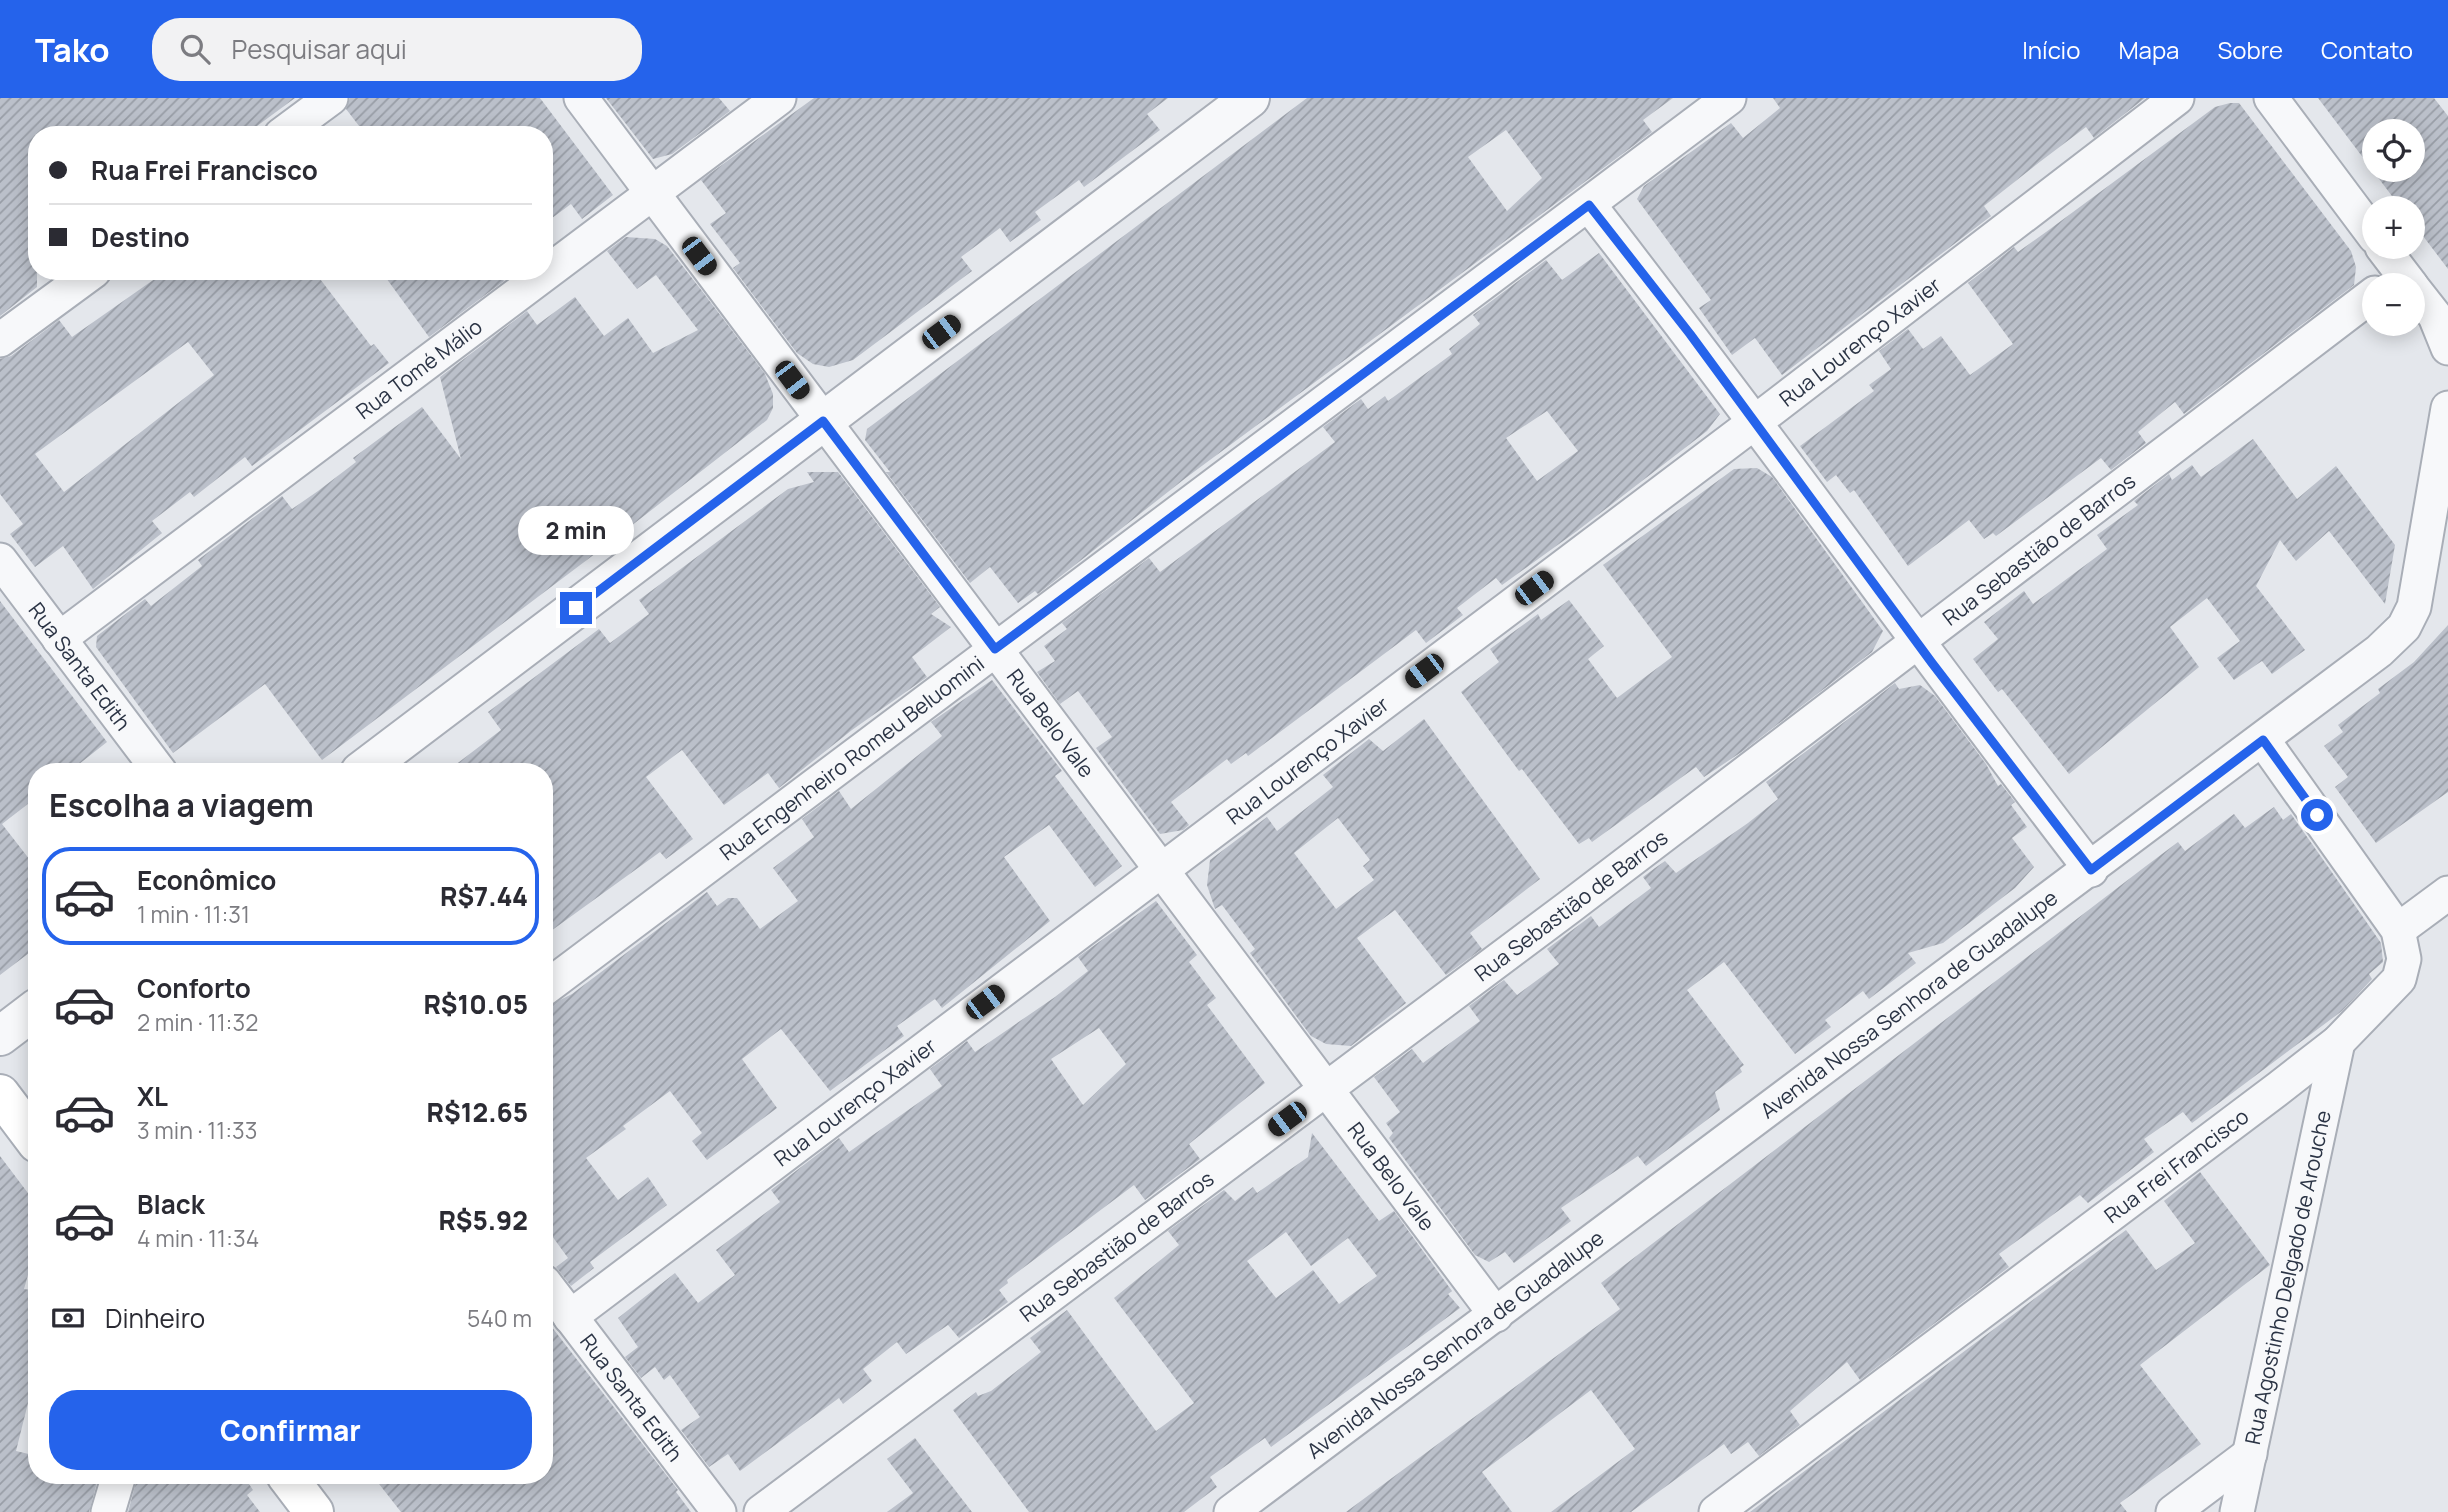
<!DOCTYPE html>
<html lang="pt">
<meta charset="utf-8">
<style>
body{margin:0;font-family:Manrope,sans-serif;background:#f2f2f3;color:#2b2b33;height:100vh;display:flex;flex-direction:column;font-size:26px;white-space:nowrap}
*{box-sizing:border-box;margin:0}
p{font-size:23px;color:#7c7c81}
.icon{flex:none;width:38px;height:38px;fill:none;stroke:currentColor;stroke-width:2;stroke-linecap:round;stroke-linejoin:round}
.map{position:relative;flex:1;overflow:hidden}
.details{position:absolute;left:28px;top:665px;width:525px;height:721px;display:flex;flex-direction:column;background:#fff;border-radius:28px;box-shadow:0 4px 18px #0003}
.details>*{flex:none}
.guide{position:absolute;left:28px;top:28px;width:525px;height:154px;border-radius:28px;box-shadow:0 4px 18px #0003;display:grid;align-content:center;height:154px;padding:0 21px;background:#fff}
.fabs{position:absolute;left:2362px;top:21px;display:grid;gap:14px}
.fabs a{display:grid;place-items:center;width:63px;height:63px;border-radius:50%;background:#fff;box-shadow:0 4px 18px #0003;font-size:35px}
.end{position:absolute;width:32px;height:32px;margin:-16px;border:9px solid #2563eb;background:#fff;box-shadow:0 0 0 4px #fff}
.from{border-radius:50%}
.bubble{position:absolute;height:49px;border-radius:24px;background:#fff;box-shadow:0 4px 18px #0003;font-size:23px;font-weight:800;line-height:49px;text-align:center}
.car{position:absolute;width:21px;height:42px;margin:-21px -10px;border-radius:9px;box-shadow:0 0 5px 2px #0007;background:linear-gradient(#222 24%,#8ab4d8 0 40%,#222 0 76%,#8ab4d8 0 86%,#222 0)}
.guide b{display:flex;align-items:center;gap:24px;height:66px;font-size:26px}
.guide b+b{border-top:2px solid #e1e1e2}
.guide i{width:18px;height:18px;background:#2b2b33}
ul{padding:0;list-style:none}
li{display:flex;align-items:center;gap:21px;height:98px;margin:0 14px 10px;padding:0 7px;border:4px solid transparent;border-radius:28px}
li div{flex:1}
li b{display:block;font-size:26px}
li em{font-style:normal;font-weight:800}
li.on{border-color:#2563eb}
li>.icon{width:63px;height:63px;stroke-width:1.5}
h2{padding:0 21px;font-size:32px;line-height:84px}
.pay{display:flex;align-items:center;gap:18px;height:77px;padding:0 21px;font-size:26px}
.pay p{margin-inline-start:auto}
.action{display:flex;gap:14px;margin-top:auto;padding:14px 21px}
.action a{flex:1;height:80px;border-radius:28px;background:#2563eb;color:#fff;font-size:28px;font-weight:800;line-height:80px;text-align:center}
header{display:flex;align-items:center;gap:42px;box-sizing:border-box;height:98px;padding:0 35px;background:#2563eb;color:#fff}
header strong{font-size:33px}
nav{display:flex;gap:38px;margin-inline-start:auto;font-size:24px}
.search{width:490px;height:63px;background:#f2f2f3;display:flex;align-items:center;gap:18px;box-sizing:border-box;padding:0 24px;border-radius:28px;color:#7c7c81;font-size:26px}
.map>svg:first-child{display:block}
.building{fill:url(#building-hatch);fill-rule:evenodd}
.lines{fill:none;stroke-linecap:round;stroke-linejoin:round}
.minor-casing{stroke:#a9aeb7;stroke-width:37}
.tertiary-casing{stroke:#a9aeb7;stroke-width:42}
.secondary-casing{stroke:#a9aeb7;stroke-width:42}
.minor{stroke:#f7f8fa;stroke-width:33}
.tertiary{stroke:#f7f8fa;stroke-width:38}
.secondary{stroke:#fff;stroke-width:38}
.route{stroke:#2563eb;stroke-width:9}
.labels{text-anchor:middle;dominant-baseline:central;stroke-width:5;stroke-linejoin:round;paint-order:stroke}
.street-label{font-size:21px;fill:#2b3445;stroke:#f4f6f9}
</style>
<header>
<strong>Tako</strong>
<div class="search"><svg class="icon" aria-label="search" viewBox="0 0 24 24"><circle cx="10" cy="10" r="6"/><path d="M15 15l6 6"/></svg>Pesquisar aqui</div>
<nav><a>Início</a><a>Mapa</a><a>Sobre</a><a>Contato</a></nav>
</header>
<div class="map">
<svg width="2448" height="1414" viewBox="0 0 2448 1414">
<defs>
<pattern id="building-hatch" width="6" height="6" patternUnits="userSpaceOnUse" patternTransform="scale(1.75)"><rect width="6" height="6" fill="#bbc0ca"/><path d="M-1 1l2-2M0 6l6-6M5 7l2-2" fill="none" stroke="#989da6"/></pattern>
</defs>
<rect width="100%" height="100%" fill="#e4e7ec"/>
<g class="building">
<path d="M0 0H295L245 37H37V189L0 218Z"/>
<path d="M350 0H540L613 97 582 121 571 106 544 126V37H366L346 11Z"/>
<path d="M606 0H719L730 13 672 56 653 61Z"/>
<path d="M814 0H1168L1147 16 1160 32 1084 89 1079 82 1035 114 1041 122 1010 144 1000 130 961 159 972 173 853 262 829 269 813 266 797 255 733 170 740 165 710 126 726 115 701 82Z"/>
<path d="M1307 0H1673L1643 22 1652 34 1187 379 1038 496 1035 493 1018 505 990 469 970 485 886 374H890L865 342 867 331ZM1506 32 1542 80 1507 113 1468 59Z"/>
<path d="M1773 0H2145L2094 40 2086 29 2041 63 1984 108 1991 118 1782 277 1755 240 1732 257 1699 210 1711 202 1637 101 1644 88 1731 25 1743 40 1780 10Z"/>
<path d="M2318 0H2434L2448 18V171L2423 138 2413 144V110H2401ZM2375 33H2413V72H2375Z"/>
<path d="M2230 5H2239L2351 153 2356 169 2354 187 2184 316 2175 304 2138 334 2146 345 2111 372 2101 360 1996 438 1993 435 1984 441 1969 422 1908 468 1854 392 1850 395 1836 377 1827 384 1800 348 1874 293 1869 287 1891 271 1879 253 1908 231 1923 251 1941 238 1970 277 2013 246 1968 185 2014 149 2018 154 2046 134 2215 9Z"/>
<path d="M626 139 655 141 667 148 702 193 765 276 773 296V310L767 322 604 449 322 662 265 586 173 655 96 549 97 538 145 501 151 508 202 468 198 462 282 398 292 411 318 393 356 364 353 360 422 309 461 361 440 279 527 213 537 227 575 199 604 238 628 220 653 255 698 232 656 177 637 191 607 153Z"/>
<path d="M1599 155 1720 316 1707 333 1577 433 1502 487 1496 480 1457 510 1463 517 1426 545 1416 532 1248 658 1246 655 1231 666 1227 661 1171 704 1189 727 1183 732 1160 736 1096 650 1112 639 1078 593 1060 606 1037 574 1055 563 1044 548 1067 531 1062 525 1149 460 1160 474 1335 344 1323 329 1361 301 1368 311 1385 298 1388 303 1452 256 1449 251 1480 226 1473 217 1546 162 1562 182ZM1547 313 1578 353 1537 383 1506 340Z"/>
<path d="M166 173H314L371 248 374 246 389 265 252 368 245 359 194 399 190 394 152 423 162 435 93 491 63 448 35 469 10 436 23 426 0 396V261L11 258 59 222 72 239ZM188 244 214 277 64 394 35 356Z"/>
<path d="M381 173H497L504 183 429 239Z"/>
<path d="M2253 341 2297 401 2336 368 2395 447 2385 506 2329 433 2296 463 2280 442 2256 488 2305 552 2272 576 2262 563 2234 582 2217 560 2240 543 2207 500 2170 529 2199 569 2069 676 2002 591 1998 594 1973 561 1998 541 1984 524 2024 493 2033 506 2107 451 2097 437 2138 407 2134 403 2169 376 2172 382 2192 367 2201 379Z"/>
<path d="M1757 370 1772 379 1883 533 1872 554 1743 653 1704 679 1696 669 1592 744 1589 740 1579 746 1522 671 1519 673 1461 594 1499 564 1490 551 1538 516 1541 522 1569 502 1604 548 1588 561 1617 600 1672 559 1603 467 1734 371Z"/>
<path d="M807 374H838L940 509 931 516 951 529 912 559 927 579 852 632 779 690 768 675 724 707 682 652 646 679 693 741 666 761 660 754 544 838V674H446L501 632 488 614 599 531 610 545 649 516 639 502 788 391 814 384Z"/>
<path d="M0 503 107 644 69 674H37V699L2 726 37 771V849L0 877Z"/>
<path d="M2448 527V694L2376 745 2335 689 2348 679 2324 648 2343 634 2338 627 2380 595 2378 591 2414 564Z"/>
<path d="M992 582 1062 673 1055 678 1122 768 1095 789 1049 727 1004 759 1050 823 942 910 935 901 897 928 904 938 830 993 781 931 742 961 777 1010 707 1062 692 1043 702 1035 670 993 623 1028 626 1031 586 1060 618 1102 648 1079 667 1107 590 1164 594 1170 571 1188 556 1169 568 1160 544 1127V910L572 896 707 794 717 808 728 800H737L760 831 798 803 773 770 814 739 802 721 839 693 851 711 942 638 931 624Z"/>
<path d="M1895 585 1899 591 1920 587 1935 598 1986 666 1998 688 2001 686 2015 704 2011 707 2027 729 2012 740 2034 769 2015 790 1943 845 1908 855 1916 865 1869 901 1863 893 1825 922 1831 929 1795 956 1724 864 1687 892 1744 967 1740 970 1742 974 1715 994 1720 1012 1646 1068 1638 1058 1561 1110 1571 1123 1514 1165 1505 1154 1489 1164 1475 1157 1389 1040 1393 1035 1386 1025 1400 1014 1374 979 1412 951 1423 965 1480 923 1469 908 1504 882 1517 897 1559 866 1547 851 1591 818 1599 829 1651 790 1643 779 1655 770 1665 763 1676 775 1748 725 1778 701 1766 684Z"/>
<path d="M1424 621 1540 781 1470 835 1482 851 1446 877 1395 812 1357 840 1406 905 1351 948 1326 946 1311 938 1302 926 1250 855 1255 851 1222 807 1215 811 1207 787 1210 762 1267 719 1277 733 1333 689 1323 677 1369 641 1383 653ZM1338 720 1370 762 1363 768 1374 782 1336 811 1294 755Z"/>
<path d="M2274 709 2283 722 2291 716 2331 773 2381 845 2383 864 2369 876 2372 881 2342 913 2243 987 2192 1025 2183 1014 2144 1041 2154 1054 2088 1105 2080 1097 1999 1156 2009 1169 1860 1282 1847 1264 1790 1313 1800 1327 1759 1358 1748 1344 1731 1356 1724 1346 1631 1414H1551L1635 1351 1591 1292 1482 1374 1512 1414H1346L1620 1211 1601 1185 2146 768 2178 744 2185 753 2234 716 2245 730Z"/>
<path d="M1156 803 1197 857 1189 864 1216 900 1207 907 1265 985 1189 1046 1200 1061 1145 1102 1134 1087 1102 1111 1007 1182 1008 1185 999 1192 1008 1204 959 1240 948 1227 906 1256 897 1244 863 1271 872 1283 843 1306 839 1300 740 1373 728 1356 709 1369 681 1332 700 1319 670 1277 664 1282 655 1269 641 1280 625 1259 638 1249 618 1220 675 1175 698 1205 735 1177 716 1152 780 1104 771 1092 839 1040 849 1054 942 988 930 971 967 943 975 954 1055 899 1088 873 1078 859ZM1099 930 1126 966 1083 1007 1051 961Z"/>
<path d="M1312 1035 1379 1123 1394 1113 1452 1193 1448 1196 1460 1210 1271 1349 1265 1340 1210 1379 1217 1389 1184 1414H1029L953 1312 976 1294 978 1298 991 1293 1041 1254 1030 1240 1067 1212 1156 1333 1194 1305 1114 1200 1179 1147 1168 1133 1224 1092 1235 1103 1253 1089 1257 1095 1308 1059ZM1286 1134 1311 1168 1348 1140 1377 1178 1339 1206 1313 1172 1276 1200 1247 1163Z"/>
<path d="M0 1058 37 1107V1145L24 1191 37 1193V1307L28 1305 16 1353 37 1358V1377H99L89 1414H0Z"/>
<path d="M2200 1074 2270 1167 2140 1267 2201 1346 2120 1405 2127 1414H1750L2126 1132 2156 1172 2195 1145 2164 1103Z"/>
<path d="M544 1219 678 1392 676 1394 691 1414H401L372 1377H544Z"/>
<path d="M915 1340 918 1344 972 1414H887L913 1395 887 1361Z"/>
<path d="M138 1377H243L253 1392 247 1397 260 1414H128Z"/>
</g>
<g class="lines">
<defs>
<g id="minor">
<path id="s1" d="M581 0 1496 1217"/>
<path d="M2271 0 2375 139"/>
<path d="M281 37 331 0"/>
<path d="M1589 107C1760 326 1921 552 2091 772"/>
<path d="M2382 149 2411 187"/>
<path d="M2413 190 2435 218 2448 250"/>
<path d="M0 242 94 173"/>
<path id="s2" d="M0 462 160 674"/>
<path id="s3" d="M59 541 779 0"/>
<path d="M2398 832 2448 795"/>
<path id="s4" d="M544 891 1729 0"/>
<path id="s5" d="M544 1184 719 1414"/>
<path id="s6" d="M570 1219 1755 324 2177 0"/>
<path d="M108 1414 119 1377"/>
<path id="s7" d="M761 1414 1568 810 2375 195"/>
<path id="s8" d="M1231 1414 2379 553 2404 529 2414 509 2448 310"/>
<path id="s9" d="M1716 1414 2279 990 2338 944 2399 881 2404 861 2398 832 2263 642"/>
<path d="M2173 1414 2250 1356"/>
<path id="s10" d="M2237 1414 2338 944"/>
</g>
<g id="tertiary">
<path d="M360 674 1250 0"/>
<path d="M0 938 37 910"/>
</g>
<g id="secondary">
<path d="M0 996 37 1045"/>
<path d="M286 1377 314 1414"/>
</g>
</defs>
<use href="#minor" class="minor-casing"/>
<use href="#tertiary" class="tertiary-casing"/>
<use href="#secondary" class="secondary-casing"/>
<use href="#minor" class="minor"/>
<use href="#tertiary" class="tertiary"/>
<use href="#secondary" class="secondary"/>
</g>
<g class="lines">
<path class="route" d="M576 510 823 323 995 551 1589 107 1690 236 1932 565 2091 772 2263 642 2317 717"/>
</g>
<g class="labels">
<g class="street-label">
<text stroke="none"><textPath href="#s6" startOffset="1617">Rua Lourenço Xavier</textPath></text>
<text stroke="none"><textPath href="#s3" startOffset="450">Rua Tomé Málio</textPath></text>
<text stroke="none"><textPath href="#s7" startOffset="1600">Rua Sebastião de Barros</textPath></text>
<text stroke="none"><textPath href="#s2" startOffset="133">Rua Santa Edith</textPath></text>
<text stroke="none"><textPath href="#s1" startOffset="782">Rua Belo Vale</textPath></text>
<text stroke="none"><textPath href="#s4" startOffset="385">Rua Engenheiro Romeu Beluomini</textPath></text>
<text stroke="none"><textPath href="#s6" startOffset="924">Rua Lourenço Xavier</textPath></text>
<text stroke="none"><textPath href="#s7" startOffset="1012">Rua Sebastião de Barros</textPath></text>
<text stroke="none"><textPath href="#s8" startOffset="847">Avenida Nossa Senhora de Guadalupe</textPath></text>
<text stroke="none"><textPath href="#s6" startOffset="357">Rua Lourenço Xavier</textPath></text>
<text stroke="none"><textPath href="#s9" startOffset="576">Rua Frei Francisco</textPath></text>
<text stroke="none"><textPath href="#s1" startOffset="1349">Rua Belo Vale</textPath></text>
<text stroke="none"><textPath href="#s7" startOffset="444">Rua Sebastião de Barros</textPath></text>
<text stroke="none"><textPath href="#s10" startOffset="240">Rua Agostinho Delgado de Arouche</textPath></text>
<text stroke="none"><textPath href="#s8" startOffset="280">Avenida Nossa Senhora de Guadalupe</textPath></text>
<text stroke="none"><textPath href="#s5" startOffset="145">Rua Santa Edith</textPath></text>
</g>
</g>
</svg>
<div class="fabs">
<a><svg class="icon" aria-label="locate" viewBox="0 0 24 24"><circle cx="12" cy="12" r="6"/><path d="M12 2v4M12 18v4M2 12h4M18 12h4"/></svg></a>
<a>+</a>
<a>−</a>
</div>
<i class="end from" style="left:2317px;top:717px"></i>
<i class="end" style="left:576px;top:510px"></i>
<div class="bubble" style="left:518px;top:408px;width:116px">2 min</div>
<i class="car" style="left:699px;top:158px;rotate:143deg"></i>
<i class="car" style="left:941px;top:234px;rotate:53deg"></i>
<i class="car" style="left:792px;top:282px;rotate:143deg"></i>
<i class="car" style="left:1534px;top:490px;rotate:53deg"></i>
<i class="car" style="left:1424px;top:573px;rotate:233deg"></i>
<i class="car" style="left:985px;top:904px;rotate:53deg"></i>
<i class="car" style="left:1287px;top:1021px;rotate:233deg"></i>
<div class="guide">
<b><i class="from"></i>Rua Frei Francisco</b>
<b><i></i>Destino</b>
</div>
<section class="details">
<h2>Escolha a viagem</h2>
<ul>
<li class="on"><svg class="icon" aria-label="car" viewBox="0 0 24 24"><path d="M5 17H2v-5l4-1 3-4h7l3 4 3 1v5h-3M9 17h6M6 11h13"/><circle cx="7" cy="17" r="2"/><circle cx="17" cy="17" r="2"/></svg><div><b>Econômico</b><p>1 min · 11:31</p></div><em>R$7.44</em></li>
<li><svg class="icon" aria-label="car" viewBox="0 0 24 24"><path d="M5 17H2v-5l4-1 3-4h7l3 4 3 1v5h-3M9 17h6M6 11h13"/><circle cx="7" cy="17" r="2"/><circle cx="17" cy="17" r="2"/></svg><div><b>Conforto</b><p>2 min · 11:32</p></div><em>R$10.05</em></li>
<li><svg class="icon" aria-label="car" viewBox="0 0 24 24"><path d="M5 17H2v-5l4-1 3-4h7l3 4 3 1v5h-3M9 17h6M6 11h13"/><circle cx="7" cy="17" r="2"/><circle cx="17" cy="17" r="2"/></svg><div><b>XL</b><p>3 min · 11:33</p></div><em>R$12.65</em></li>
<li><svg class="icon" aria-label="car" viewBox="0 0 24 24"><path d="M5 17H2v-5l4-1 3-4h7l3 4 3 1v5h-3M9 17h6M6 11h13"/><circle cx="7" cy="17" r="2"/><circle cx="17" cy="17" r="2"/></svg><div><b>Black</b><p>4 min · 11:34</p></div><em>R$5.92</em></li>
</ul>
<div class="pay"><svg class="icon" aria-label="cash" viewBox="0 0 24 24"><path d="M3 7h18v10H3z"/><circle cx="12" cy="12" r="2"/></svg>Dinheiro<p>540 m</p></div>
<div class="action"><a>Confirmar</a></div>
</section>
</div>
